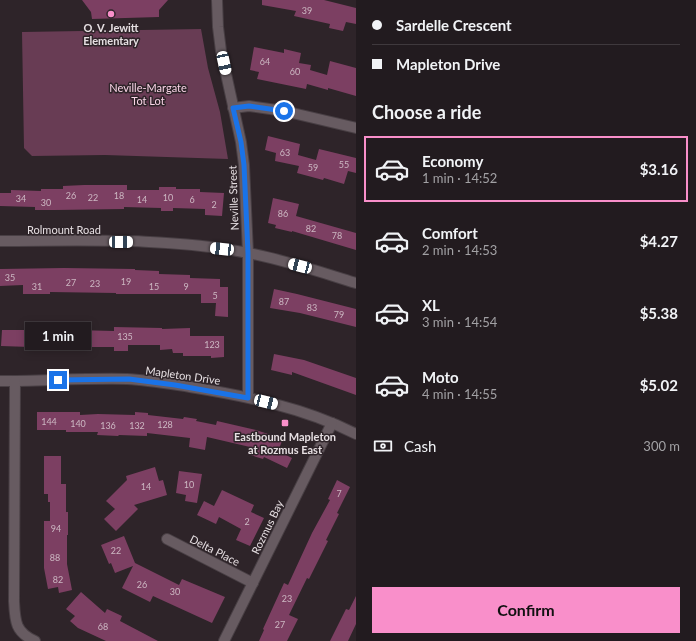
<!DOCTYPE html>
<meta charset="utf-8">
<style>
body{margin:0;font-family:Lato,sans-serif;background:#2a2428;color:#f1f3f6;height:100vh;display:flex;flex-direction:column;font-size:15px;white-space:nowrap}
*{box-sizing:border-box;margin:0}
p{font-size:13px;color:#a2a1a4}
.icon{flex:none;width:22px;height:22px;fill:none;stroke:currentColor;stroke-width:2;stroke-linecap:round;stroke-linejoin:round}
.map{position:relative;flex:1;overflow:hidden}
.details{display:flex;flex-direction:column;background:#221b1f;width:340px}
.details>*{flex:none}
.guide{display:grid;align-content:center;height:88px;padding:0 16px;background:#221b1f}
.end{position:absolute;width:18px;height:18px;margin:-9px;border:5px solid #1a73e8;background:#fff;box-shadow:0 0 0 2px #fff}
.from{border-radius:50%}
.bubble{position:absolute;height:28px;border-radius:0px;background:#221b1f;box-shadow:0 2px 10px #0003,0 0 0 1px #3f393d;font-size:13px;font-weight:700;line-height:28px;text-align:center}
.car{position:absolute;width:12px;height:24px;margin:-12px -6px;border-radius:5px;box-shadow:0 0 3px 1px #0007;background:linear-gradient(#fff 24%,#345 0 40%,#fff 0 76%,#345 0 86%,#fff 0)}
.guide b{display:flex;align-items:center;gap:14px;height:38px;font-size:15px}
.guide b+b{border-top:1px solid #3f393d}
.guide i{width:10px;height:10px;background:#f1f3f6}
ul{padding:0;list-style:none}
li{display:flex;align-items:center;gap:12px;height:66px;margin:0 8px 6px;padding:0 8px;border:2px solid transparent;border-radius:0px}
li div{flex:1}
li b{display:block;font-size:15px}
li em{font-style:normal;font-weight:700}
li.current{border-color:#f98fca}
li>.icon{width:36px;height:36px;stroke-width:1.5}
h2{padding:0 16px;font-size:18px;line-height:48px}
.pay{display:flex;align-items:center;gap:10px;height:44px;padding:0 16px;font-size:15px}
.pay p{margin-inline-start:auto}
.cta{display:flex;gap:8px;margin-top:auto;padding:8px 16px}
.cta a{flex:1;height:46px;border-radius:0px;background:#f98fca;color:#111;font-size:16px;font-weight:700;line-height:46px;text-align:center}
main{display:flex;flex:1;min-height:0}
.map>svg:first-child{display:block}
.green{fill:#683c54}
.building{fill:#7c3f62}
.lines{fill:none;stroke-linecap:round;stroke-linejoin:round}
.street-casing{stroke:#483f44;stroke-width:12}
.street{stroke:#675b61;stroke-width:10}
.route{stroke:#1a73e8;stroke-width:5}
.poi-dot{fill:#f98fca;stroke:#2e2429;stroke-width:1.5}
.labels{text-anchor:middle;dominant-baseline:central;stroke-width:3;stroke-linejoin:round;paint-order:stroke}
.number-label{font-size:9px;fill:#ccb7c2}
.poi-label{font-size:11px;font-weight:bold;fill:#e6dfe2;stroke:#2e2429}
.park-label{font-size:11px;fill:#fad4e7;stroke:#2e2429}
.street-label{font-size:11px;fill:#e6dfe2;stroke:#2e2429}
</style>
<main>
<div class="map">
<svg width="356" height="641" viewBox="0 0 356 641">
<rect width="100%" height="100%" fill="#2e2429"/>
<path class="green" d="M201 29 208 68 220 112 228 159 105 155 32 156 24 148 22 32Z"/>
<g class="building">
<path d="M82 0H168L159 10V17L92 19 91 12Z"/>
<path d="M262 0H324L356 8V24L346 22 343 31 329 28 330 24 294 16 296 11 262 5Z"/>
<path d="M254 47 284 53V49L301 53 299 63 311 65 310 70 327 75 330 61 356 68V96L328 88V90L307 84 306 89 257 79 259 72 250 70Z"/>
<path d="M268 136 300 144 298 155 316 160 319 149 356 158V173L348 171 344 184 324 178 323 180 297 173 299 166 275 161 276 153 265 150Z"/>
<path d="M84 185H127V190H159V187H176V189H200V192L224 193 222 216 205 215V209L173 208V211H161V208L124 207V209L55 210H35V207L0 206V193H11V190L41 191V189H63V186Z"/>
<path d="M273 198 299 204 296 216 356 233V250L292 231V232L275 228 276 225 268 223Z"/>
<path d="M64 268 135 269V270L159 271V274L190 275V278L220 279V287H228V317L215 316 216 303H201V294H116V293L50 292V294H23V285L0 286V269Z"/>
<path d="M274 289 297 294 356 309V327L300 313 270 308Z"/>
<path d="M60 323H75V330L114 331V327L162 328V329L190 328V336H224V357L211 358V356H183V353H173L172 349 160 350V345H128V351H114V347H82V351L69 350V349L59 348 1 346 2 330H29V324H60Z"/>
<path d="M274 354 304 360 356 378V395L292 372V375L271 370Z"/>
<path d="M37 412H80V415L98 414 135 415V412L148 413V415L183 419 184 417 197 419 196 421 216 425 217 421 256 430 283 439 278 451 292 458 287 468 264 457 263 459 247 454 250 447 207 437 205 450 189 447 190 438 147 433V436L119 435 118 436 97 435 98 432H66V430H37Z"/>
<path d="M44 456H61V484H66V512H68V535H67V564L72 590 59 593 58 587 48 589 44 568V521H50V502H48V494H44Z"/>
<path d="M155 467 159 481 163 480 167 495 134 505 138 509 116 531 104 519 115 509 106 501 127 480 126 476Z"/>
<path d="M179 471 202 474 197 503 185 501 186 495 176 493Z"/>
<path d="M337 480 350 487 337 513 339 514 326 540 328 541 309 579 307 578 289 615 298 619 287 641H259L264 630 263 629 284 583 288 585 312 533 330 500 328 499Z"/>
<path d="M222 490 254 505 251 512 264 518 250 546 236 540 241 529 219 517 216 524 197 515 204 501 214 506Z"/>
<path d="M124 536 135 563 179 585 182 579 225 597 212 623 153 596 150 602 122 588 133 566 115 573 111 563 109 564 101 545Z"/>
<path d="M81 592 105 613 107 609 122 616 120 621 158 641H106L78 628 70 621 75 616 66 609Z"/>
<path d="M356 596V624L348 641H330L346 609 349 610Z"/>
</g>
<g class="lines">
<defs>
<g id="street">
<path d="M217 0 218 27 221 51 241 142 244 165 248 253V397"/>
<path d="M233 108 249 106 284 111 356 128"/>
<path d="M0 241C82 241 167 237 248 253 285 260 320 272 356 283"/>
<path d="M0 381C42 381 85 378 127 379 148 380 170 384 190 387 246 396 305 408 356 434"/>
<path d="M15 381 14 601C15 621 15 632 35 641"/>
<path d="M167 539 253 583"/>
<path d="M224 641 332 423"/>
</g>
</defs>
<use href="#street" class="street-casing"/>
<use href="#street" class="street"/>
</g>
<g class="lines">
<path class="route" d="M58 380 129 379 175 385 248 398V253L244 165 241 142 233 108 249 106 284 111"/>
</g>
<g class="poi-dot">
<circle cx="111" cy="14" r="4"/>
<rect x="281" y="419" width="8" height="8" rx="2"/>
</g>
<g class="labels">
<g class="number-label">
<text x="307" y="10">39</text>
<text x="265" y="61">64</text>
<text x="295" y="71">60</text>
<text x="285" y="152">63</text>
<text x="344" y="164">55</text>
<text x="313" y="167">59</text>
<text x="71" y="195">26</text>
<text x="119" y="195">18</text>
<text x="93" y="197">22</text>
<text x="168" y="197">10</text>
<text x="21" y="198">34</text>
<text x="142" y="199">14</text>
<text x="192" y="199">6</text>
<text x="46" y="202">30</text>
<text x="214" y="204">2</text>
<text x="283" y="213">86</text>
<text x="311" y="228">82</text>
<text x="337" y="235">78</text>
<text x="10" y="277">35</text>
<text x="126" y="281">19</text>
<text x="71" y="282">27</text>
<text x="95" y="283">23</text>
<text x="37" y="286">31</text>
<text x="154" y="286">15</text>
<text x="186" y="286">9</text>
<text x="215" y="295">5</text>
<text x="284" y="301">87</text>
<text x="312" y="307">83</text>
<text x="339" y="314">79</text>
<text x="125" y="336">135</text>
<text x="212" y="344">123</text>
<text x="49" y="421">144</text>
<text x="78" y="423">140</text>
<text x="165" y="424">128</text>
<text x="108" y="425">136</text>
<text x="137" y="425">132</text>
<text x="189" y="484">10</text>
<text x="146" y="486">14</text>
<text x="339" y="493">7</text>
<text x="247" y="521">2</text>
<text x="56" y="528">94</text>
<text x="116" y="550">22</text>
<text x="55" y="557">88</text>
<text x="58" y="579">82</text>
<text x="142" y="584">26</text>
<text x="175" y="591">30</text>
<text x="287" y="598">23</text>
<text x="280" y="624">27</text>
<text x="103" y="626">68</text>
</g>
<g class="poi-label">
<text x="111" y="27">O. V. Jewitt<tspan x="111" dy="13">Elementary</tspan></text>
<text x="285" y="436">Eastbound Mapleton<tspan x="285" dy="13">at Rozmus East</tspan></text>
</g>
<g class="park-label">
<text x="148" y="87">Neville-Margate<tspan x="148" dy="13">Tot Lot</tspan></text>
</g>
<g class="street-label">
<text transform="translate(233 198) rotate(-92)">Neville Street</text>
<text x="64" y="229">Rolmount Road</text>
<text transform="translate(183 375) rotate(8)">Mapleton Drive</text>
<text transform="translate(267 527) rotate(-64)">Rozmus Bay</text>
<text transform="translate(215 550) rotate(27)">Delta Place</text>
</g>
</g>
</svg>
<i class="end from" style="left:284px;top:111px"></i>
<i class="end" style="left:58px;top:380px"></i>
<div class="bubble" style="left:25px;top:322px;width:66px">1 min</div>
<i class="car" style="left:224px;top:63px;rotate:168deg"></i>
<i class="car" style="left:121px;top:242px;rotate:90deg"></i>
<i class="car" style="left:222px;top:249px;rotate:276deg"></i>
<i class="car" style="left:300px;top:266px;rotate:285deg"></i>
<i class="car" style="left:266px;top:402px;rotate:104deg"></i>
</div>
<section class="details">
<div class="guide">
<b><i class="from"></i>Sardelle Crescent</b>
<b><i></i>Mapleton Drive</b>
</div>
<h2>Choose a ride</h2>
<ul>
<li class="current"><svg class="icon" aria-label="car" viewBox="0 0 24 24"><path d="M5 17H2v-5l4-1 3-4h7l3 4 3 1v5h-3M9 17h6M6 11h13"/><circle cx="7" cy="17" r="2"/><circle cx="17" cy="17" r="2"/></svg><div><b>Economy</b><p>1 min · 14:52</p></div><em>$3.16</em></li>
<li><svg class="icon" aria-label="car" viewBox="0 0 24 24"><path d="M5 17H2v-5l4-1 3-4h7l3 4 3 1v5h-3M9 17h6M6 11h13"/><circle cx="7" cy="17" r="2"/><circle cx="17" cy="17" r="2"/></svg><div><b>Comfort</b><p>2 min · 14:53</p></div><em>$4.27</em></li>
<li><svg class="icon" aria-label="car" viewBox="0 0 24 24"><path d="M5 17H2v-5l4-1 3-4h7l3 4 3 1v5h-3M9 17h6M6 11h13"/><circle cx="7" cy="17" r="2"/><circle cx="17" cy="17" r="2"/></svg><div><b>XL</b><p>3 min · 14:54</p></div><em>$5.38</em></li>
<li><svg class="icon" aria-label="car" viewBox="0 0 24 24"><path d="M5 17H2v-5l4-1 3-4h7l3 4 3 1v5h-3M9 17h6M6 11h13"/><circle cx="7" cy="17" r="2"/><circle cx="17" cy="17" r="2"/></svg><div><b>Moto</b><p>4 min · 14:55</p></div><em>$5.02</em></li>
</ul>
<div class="pay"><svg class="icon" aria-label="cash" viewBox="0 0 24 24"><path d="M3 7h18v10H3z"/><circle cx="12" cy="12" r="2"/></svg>Cash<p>300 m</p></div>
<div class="cta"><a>Confirm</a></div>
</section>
</main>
